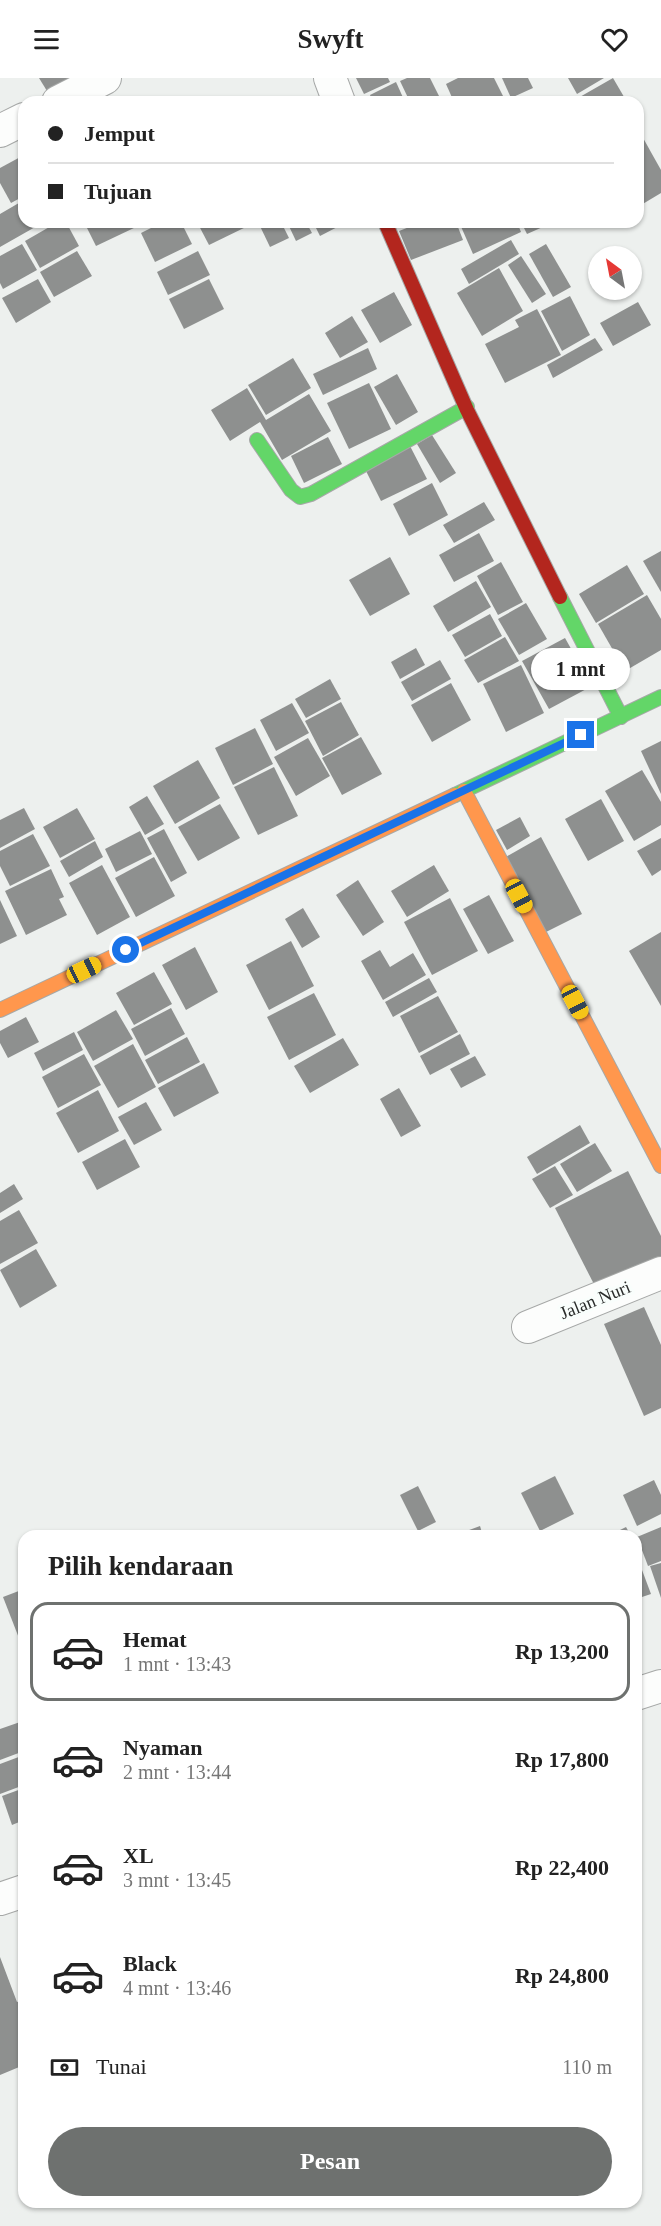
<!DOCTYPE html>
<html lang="id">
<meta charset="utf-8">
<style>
body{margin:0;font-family:"Times New Roman",serif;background:#f6f6f6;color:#222;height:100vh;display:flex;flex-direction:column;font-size:22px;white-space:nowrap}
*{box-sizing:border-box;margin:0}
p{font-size:20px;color:#767676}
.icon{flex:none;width:33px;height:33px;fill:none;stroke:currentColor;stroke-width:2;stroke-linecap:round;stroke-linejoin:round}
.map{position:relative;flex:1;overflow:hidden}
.details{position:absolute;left:18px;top:1452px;width:624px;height:678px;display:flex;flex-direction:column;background:#fff;border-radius:18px;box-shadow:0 2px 4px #0004}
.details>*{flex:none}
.top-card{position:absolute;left:18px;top:18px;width:626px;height:132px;border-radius:18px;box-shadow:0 2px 4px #0004;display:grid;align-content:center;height:132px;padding:0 30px;background:#fff}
.needle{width:39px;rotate:328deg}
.tools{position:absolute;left:588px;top:168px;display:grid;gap:12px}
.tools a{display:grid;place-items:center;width:54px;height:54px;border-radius:50%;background:#fff;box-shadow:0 2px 4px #0004;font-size:30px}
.end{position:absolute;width:27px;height:27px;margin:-14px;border:8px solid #1a73e8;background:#fff;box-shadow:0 0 0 3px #fff}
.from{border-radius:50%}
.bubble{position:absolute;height:42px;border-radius:21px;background:#fff;box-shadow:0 2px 4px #0004;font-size:20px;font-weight:600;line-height:42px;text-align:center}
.car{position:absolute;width:18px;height:36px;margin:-18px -9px;border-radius:8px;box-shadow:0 0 4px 2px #0007;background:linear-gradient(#f5c518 24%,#345 0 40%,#f5c518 0 76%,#345 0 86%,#f5c518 0)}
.top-card b{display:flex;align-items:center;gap:21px;height:57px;font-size:22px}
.top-card b+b{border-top:2px solid #e0e0e0}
.top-card i{width:15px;height:15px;background:#222}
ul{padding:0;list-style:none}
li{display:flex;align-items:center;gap:18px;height:99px;margin:0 12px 9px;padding:0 18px;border:3px solid transparent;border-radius:18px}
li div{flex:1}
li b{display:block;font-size:22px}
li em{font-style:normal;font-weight:600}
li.current{border-color:#6e716f}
li>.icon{width:54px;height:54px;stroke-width:1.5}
h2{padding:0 30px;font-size:27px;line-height:72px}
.pay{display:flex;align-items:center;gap:15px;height:66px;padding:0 30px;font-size:22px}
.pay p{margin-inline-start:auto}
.cta{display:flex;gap:12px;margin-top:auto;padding:12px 30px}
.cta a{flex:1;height:69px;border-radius:36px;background:#6e716f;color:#fff;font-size:24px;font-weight:600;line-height:69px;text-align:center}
header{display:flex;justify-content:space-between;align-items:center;height:78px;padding:0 30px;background:#fff;font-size:27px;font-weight:600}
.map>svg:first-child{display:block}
.building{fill:#8e908f}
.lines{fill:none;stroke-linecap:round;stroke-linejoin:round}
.street-casing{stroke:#a6a8a7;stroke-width:34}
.fast-casing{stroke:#a6a8a7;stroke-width:16}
.slow-casing{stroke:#a6a8a7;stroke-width:16}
.jam-casing{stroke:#a6a8a7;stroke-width:16}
.street{stroke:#fcfdfc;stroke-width:32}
.fast{stroke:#63d668;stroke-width:14}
.slow{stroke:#ff974d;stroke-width:14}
.jam{stroke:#b3261e;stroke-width:14}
.route{stroke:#1a73e8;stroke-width:8}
.labels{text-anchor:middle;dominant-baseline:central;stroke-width:6;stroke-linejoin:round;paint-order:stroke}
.street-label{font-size:18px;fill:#2a2c2b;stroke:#f9fefc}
</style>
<header><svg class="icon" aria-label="menu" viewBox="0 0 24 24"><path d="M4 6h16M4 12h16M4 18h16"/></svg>Swyft<svg class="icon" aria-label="heart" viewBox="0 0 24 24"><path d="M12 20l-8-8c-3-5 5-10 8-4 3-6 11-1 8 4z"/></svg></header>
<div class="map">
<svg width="661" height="2148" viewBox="0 0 661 2148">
<rect width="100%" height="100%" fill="#edf0ee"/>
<g class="building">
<path d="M39 0H69L47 13Z"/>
<path d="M356 0H388L390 4 364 16Z"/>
<path d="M407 0H430L442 24H410L400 3Z"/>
<path d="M458 0H494L504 20 495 24H454L446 6Z"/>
<path d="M502 0H528L533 10 511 20Z"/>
<path d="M568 0H604L577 16Z"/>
<path d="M613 0 627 24H580L578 20Z"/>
<path d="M396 4 405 24H373L370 17Z"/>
<path d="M638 51 661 92V115L641 127 638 120Z"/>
<path d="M24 77V118L11 125 0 105V90Z"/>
<path d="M24 122V144H44L0 169V136Z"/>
<path d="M58 144H66L79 168 40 190 25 163Z"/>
<path d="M84 144H133L136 149 96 168Z"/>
<path d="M163 144H181L192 166 155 184 141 155Z"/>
<path d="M203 144H249L250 147 209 167 198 146Z"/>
<path d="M258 144H281L289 160 270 169Z"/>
<path d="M287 144H306L312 155 296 163Z"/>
<path d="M313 144H347L320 158Z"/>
<path d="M422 144H456L463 162 411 182 399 153Z"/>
<path d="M459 144H517L521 154 473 176Z"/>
<path d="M521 144H554L527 156Z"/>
<path d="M511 162 519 176 469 206 461 191Z"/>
<path d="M22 166 37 192 3 211 0 205V178Z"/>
<path d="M546 166 571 209 553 219 529 176Z"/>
<path d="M77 173 92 198 54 219 40 194Z"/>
<path d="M198 173 210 197 168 217 157 194Z"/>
<path d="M521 178 546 216 532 225 508 187Z"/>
<path d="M499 190 523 233 482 258 457 215Z"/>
<path d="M38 201 51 224 16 245 2 220Z"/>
<path d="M209 201 224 231 184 251 169 221Z"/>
<path d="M394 214 412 247 380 265 361 232Z"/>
<path d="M570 218 590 257 562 273 541 233Z"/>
<path d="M638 224 651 247 613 268 600 245Z"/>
<path d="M537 231 561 277 505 305 485 266 519 249 515 242Z"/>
<path d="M352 238 368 264 340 280 325 255Z"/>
<path d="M595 260 603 272 553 300 547 287Z"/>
<path d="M368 270 377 291 323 317 313 296Z"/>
<path d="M293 280 311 310 266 337 248 307Z"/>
<path d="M397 296 418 334 396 347 374 309Z"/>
<path d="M369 305 391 351 349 371 327 325Z"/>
<path d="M247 310 266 342 309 316 331 353 282 382 260 344 230 363 211 332Z"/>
<path d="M432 357 456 395 440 405 417 366Z"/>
<path d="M328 359 342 386 304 405 291 378Z"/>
<path d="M410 368 427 401 381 423 365 391Z"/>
<path d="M432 405 448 437 409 458 393 426Z"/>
<path d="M484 424 495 442 454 465 443 447Z"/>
<path d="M479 455 494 483 454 504 439 477Z"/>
<path d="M661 473V514L643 483Z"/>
<path d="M390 479 410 516 370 538 349 502Z"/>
<path d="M501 484 523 524 498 537 477 498Z"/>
<path d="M627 487 644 516 596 545 579 516Z"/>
<path d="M476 503 491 529 448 554 433 528Z"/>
<path d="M647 517 661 541V572L625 593 598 546Z"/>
<path d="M526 525 547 561 519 577 498 541Z"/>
<path d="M490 536 502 558 465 579 452 557Z"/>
<path d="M505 559 519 583 478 605 464 582Z"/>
<path d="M565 560 592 608 549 631 522 583Z"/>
<path d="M416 570 425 587 400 601 391 584Z"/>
<path d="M440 582 451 601 412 623 401 604Z"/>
<path d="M521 587 544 635 506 654 483 606Z"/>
<path d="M330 601 341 621 306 640 295 621Z"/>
<path d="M451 605 471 642 432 664 411 627Z"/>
<path d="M341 624 359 657 323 678 305 643Z"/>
<path d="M292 625 309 655 276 673 260 642Z"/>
<path d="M255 650 273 686 233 707 215 670Z"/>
<path d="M361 659 382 696 342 717 322 680Z"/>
<path d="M308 660 330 698 296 718 274 679Z"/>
<path d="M661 663V716L641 673Z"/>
<path d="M198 682 220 720 175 746 153 708Z"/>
<path d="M274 689 298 738 258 757 234 709Z"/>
<path d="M642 692 661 724V747L634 763 605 713Z"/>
<path d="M147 718 164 746 145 757 129 729Z"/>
<path d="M601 721 624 763 588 783 565 741Z"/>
<path d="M220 726 240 760 198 783 178 749Z"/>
<path d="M24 730 35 751 0 770V742Z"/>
<path d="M77 730 95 761 60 780 43 749Z"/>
<path d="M520 739 530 758 507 772 496 752Z"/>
<path d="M164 751 187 795 171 804 147 760Z"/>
<path d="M140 753 152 776 116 794 105 771Z"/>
<path d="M33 756 50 788 10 808 0 788V773Z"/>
<path d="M541 759 582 836 544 855 504 780Z"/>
<path d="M661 760V792L652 798 637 773Z"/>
<path d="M95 763 103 779 69 799 60 783Z"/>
<path d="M154 779 175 818 136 839 115 800Z"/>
<path d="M102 787 130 839 97 857 69 805Z"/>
<path d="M434 787 449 813 407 839 391 813Z"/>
<path d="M51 791 64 819 59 821 67 837 26 857 5 813Z"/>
<path d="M358 802 384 844 363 858 336 817Z"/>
<path d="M489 817 514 863 488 876 463 831Z"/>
<path d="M450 820 478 873 432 897 404 844Z"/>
<path d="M0 822 17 858 0 866Z"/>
<path d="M303 830 320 859 302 870 285 841Z"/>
<path d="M661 854V928L629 873Z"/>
<path d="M291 863 314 908 269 932 246 887Z"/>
<path d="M195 869 218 914 186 932 162 887Z"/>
<path d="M380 872 390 889 413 875 426 897 383 922 361 883Z"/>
<path d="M154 894 172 926 134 947 116 915Z"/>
<path d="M429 900 437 914 393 939 385 924Z"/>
<path d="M314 915 336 957 289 982 267 939Z"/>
<path d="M438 918 458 954 419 975 400 938Z"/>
<path d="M171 930 185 956 145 978 131 951Z"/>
<path d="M116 932 133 961 93 983 77 954Z"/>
<path d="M26 939 39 964 8 980 0 965V953Z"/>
<path d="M74 954 83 972 43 993 34 975Z"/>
<path d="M460 956 470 976 430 997 420 978Z"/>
<path d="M187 959 200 984 158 1006 145 982Z"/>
<path d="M343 960 359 987 310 1015 294 988Z"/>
<path d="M133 966 156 1009 118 1030 94 988Z"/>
<path d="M84 976 101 1007 58 1030 42 999Z"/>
<path d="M475 978 486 997 461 1010 450 991Z"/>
<path d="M204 985 219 1015 174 1039 158 1010Z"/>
<path d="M399 1010 421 1048 401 1059 380 1021Z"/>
<path d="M98 1012 119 1053 78 1075 56 1035Z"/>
<path d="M146 1024 162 1052 134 1067 118 1039Z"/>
<path d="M580 1047 590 1065 537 1096 527 1079Z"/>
<path d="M125 1061 140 1089 97 1112 82 1084Z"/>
<path d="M595 1065 612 1093 577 1114 560 1086Z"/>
<path d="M555 1088 573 1117 550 1130 532 1101Z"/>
<path d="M628 1093 661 1158V1183L599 1216 555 1130Z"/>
<path d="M14 1106 23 1121 0 1135V1115Z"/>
<path d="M19 1132 38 1165 0 1186V1143Z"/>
<path d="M36 1171 57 1208 20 1230 0 1192Z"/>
<path d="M644 1229 661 1267V1330L644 1338 604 1246Z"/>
<path d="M555 1398 574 1436 540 1453 521 1415Z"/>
<path d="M654 1402 661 1417V1436L637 1448 623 1417Z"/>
<path d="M418 1408 436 1444 418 1453 400 1417Z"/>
<path d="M480 1448 483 1458H453Z"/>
<path d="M626 1449 631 1458H608Z"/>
<path d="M661 1449V1483L648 1488 637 1459Z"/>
<path d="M636 1476 651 1516 636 1521Z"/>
<path d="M661 1485V1520L650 1488Z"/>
<path d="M24 1511V1573L3 1519Z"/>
<path d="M23 1643 24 1673 0 1682V1651Z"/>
<path d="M24 1677V1707L0 1716V1686Z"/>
<path d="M24 1710V1742L12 1747 2 1718Z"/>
<path d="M0 1879 17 1924 24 1921V1987L0 1997Z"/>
</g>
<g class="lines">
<defs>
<g id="street">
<path d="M330 0 339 24"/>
<path d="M58 24 105 0"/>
<path d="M0 53 24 41"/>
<path d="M528 1249 661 1195"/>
<path d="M636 1616 661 1608"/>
<path d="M0 1821 24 1813"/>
</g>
<g id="fast">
<path d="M257 362 291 412 300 419 311 416 467 329"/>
<path d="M560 519 621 639"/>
<path d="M455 717 661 619"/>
</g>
<g id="slow">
<path d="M464 713 661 1088"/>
<path d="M0 932 455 717"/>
</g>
<path id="jam" d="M385 144 467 332 560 519"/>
</defs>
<use href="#street" class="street-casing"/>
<use href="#fast" class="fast-casing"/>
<use href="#slow" class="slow-casing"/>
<use href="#jam" class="jam-casing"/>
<use href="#street" class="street"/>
<use href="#fast" class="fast"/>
<use href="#slow" class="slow"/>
<use href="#jam" class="jam"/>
</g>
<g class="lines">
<path class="route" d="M126 872 581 657"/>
</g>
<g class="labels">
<g class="street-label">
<text transform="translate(595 1222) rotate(-22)">Jalan Nuri</text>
</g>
</g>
</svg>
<div class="tools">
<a><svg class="needle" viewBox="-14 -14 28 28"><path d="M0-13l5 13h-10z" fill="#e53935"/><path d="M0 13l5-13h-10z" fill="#767676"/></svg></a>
</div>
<i class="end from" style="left:126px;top:872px"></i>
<i class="end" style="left:581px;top:657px"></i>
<div class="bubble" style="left:531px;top:570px;width:99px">1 mnt</div>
<i class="car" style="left:519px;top:818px;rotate:152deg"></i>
<i class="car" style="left:84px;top:892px;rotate:65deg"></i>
<i class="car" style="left:575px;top:924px;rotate:152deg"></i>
<div class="top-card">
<b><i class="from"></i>Jemput</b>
<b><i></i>Tujuan</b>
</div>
<section class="details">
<h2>Pilih kendaraan</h2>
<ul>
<li class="current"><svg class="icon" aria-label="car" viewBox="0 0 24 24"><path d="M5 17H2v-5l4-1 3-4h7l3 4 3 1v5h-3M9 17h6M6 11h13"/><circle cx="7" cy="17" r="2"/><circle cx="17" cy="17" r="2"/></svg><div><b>Hemat</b><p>1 mnt · 13:43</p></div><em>Rp 13,200</em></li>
<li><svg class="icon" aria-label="car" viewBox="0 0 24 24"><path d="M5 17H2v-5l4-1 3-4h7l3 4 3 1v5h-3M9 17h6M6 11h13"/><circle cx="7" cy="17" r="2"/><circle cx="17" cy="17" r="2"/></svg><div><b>Nyaman</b><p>2 mnt · 13:44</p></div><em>Rp 17,800</em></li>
<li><svg class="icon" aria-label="car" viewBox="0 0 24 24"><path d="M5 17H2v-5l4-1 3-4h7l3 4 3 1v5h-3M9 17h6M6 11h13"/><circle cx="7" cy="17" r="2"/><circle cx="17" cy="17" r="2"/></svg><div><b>XL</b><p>3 mnt · 13:45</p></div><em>Rp 22,400</em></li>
<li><svg class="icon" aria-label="car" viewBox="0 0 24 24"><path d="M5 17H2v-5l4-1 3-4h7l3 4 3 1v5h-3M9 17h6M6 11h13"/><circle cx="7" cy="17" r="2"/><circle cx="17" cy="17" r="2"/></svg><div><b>Black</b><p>4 mnt · 13:46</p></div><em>Rp 24,800</em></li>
</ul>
<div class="pay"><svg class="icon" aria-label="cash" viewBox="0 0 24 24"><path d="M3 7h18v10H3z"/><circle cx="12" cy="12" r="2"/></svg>Tunai<p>110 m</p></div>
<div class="cta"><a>Pesan</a></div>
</section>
</div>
